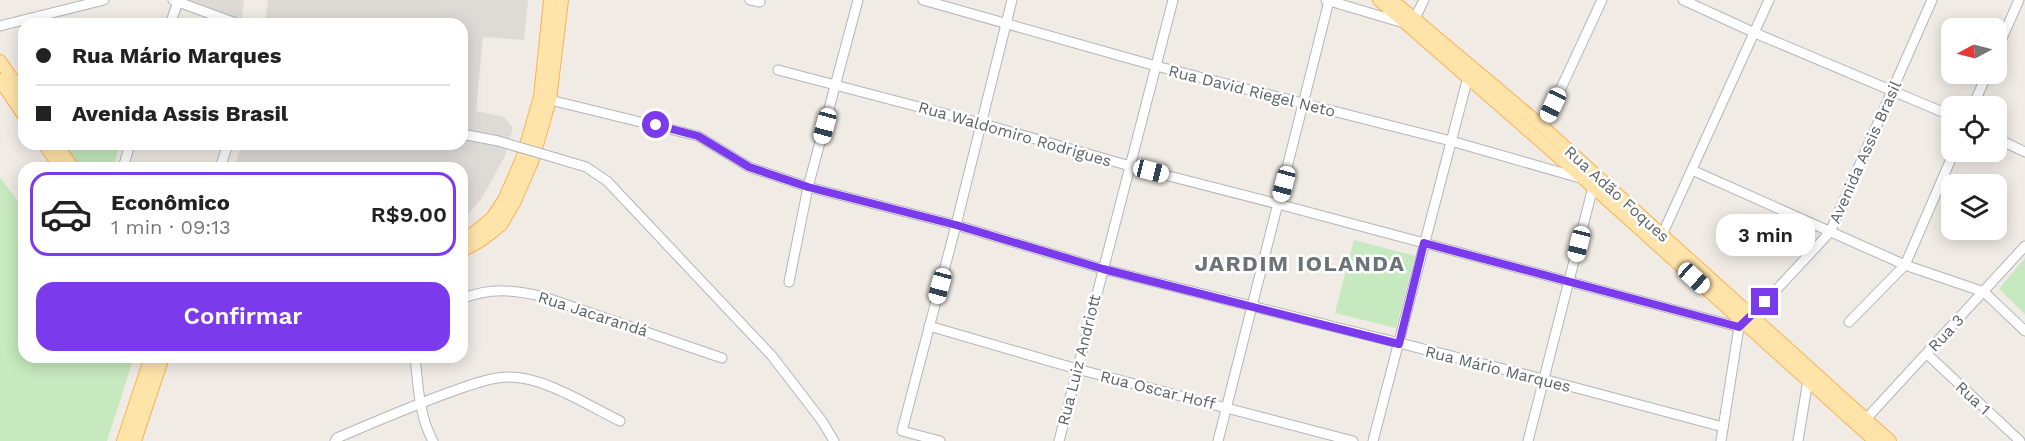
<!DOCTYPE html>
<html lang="pt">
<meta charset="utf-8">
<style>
body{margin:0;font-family:"Work Sans",sans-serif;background:#f6f6f6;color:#222;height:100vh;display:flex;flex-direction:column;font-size:22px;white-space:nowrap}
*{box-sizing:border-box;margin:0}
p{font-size:20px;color:#767676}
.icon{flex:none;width:33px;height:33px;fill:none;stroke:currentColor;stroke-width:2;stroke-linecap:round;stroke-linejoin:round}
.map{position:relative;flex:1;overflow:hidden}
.details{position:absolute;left:18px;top:162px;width:450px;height:201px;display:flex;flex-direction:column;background:#fff;border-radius:18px;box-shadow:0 3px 15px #0003}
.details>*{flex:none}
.top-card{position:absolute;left:18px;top:18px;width:450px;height:132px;border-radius:18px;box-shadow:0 3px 15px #0003;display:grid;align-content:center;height:132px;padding:0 18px;background:#fff}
.needle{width:39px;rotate:263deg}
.controls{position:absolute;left:1941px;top:18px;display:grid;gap:12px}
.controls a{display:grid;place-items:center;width:66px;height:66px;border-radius:12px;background:#fff;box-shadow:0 3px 15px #0003;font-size:30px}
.end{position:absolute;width:27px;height:27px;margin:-14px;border:8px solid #7c3aed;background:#fff;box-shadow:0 0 0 3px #fff}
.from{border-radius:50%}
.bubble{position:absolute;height:42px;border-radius:18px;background:#fff;box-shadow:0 3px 15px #0003;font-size:20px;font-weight:600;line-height:42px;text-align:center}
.car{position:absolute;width:18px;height:36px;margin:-18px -9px;border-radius:8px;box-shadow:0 0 4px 2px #0007;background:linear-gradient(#fff 24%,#345 0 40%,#fff 0 76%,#345 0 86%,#fff 0)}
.top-card b{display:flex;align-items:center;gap:21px;height:57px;font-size:22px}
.top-card b+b{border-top:2px solid #e0e0e0}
.top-card i{width:15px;height:15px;background:#222}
ul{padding:10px 0 0;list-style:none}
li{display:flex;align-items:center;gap:18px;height:84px;margin:0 12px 9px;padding:0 6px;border:3px solid transparent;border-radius:18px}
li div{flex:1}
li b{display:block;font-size:22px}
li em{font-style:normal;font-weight:600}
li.current{border-color:#7c3aed}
li>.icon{width:54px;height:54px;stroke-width:1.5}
.button{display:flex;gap:12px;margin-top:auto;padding:12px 18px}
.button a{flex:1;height:69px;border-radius:18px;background:#7c3aed;color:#fff;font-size:24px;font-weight:600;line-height:69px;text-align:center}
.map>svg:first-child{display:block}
.industrial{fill:#dedbd7}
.green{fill:#c6e9bf}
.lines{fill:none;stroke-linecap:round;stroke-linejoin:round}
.minor-casing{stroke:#b2b6ba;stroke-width:11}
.major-casing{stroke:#fbb152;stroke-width:14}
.minor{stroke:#fff;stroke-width:9}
.major{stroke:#ffe4aa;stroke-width:12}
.minor-bridge-casing{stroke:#b2b6ba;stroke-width:11;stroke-linecap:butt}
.minor-bridge{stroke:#fff;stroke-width:9}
.route{stroke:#7c3aed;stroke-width:8}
.labels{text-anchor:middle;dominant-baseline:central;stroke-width:5;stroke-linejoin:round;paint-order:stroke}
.street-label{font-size:16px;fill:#5c6266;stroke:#fff}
.district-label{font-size:22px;font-weight:bold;letter-spacing:1.5px;fill:#6d7478;stroke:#fff}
</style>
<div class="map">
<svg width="2025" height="441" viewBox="0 0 2025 441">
<rect width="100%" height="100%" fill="#f0ebe4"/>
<g class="industrial">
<path d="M180 0H244L241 24Z"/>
<path d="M268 0H528L524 40 483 37 476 111 504 117 513 128 505 156 482 198 464 219 462 221V168H234L242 144H462V24H265Z"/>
</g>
<g class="green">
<path d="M64 144H120L113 168H81Z"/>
<path d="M0 177 24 210V357H131L133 360 107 441H0Z"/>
<path d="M1354 240 1415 256 1396 328 1335 313Z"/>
<path d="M2025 258V314L1999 289Z"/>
</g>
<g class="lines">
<defs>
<g id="minor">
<path d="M173 0 238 24"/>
<path d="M750 0 760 2"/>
<path d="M923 0 1156 66 1451 141 1580 178"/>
<path d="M1326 0 1404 23"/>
<path d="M1683 0 1755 33 1952 116"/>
<path d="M1415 18 1424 0"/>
<path d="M170 24 178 2"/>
<path d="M0 26 104 0"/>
<path d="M1996 52 2019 0"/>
<path d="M778 70 980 123 1130 166 1278 204 1739 327"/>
<path d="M550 100 698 136 749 167 808 187 956 225 1103 269 1543 379 1723 427"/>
<path d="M1973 106 1987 74"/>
<path d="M1543 127 1602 0"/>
<path d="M462 134 498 141"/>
<path d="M1996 138 2025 152"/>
<path d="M556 158 586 167 607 181 772 356 822 421 834 441"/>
<path d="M123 168 130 144"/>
<path d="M220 168 228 144"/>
<path d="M1692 170 1905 265 1984 292 2025 331"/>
<path d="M1662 235 1769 0"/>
<path d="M789 282 808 187 858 0"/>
<path d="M462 299C490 287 516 290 544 297L722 358"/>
<path d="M1849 322 1905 265 1954 152"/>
<path d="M929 326 1077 369 1353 441"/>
<path d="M1927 354 2020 441"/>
<path d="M415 357C418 384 419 417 433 441"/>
<path d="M1866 419 2025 246"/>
<path d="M335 441 337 438C377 421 416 404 456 390 474 384 491 377 510 377 545 377 589 406 620 421"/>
<path d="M940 441 902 431 956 225 1012 0"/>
<path d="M1059 441 1173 0"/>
<path d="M1218 441 1329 1"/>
<path d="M1373 441 1468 77"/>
<path d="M1528 441 1593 187"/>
<path d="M1721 441 1739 327 1752 316 1830 232 1932 0"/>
<path d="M1798 441 1808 380"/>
</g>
<g id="major">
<path d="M1379 0 1593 187 1875 441"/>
<path d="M1392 0 1543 127 1890 441"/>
<path d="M0 61 24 96"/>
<path d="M0 80 24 116"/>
<path d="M44 144 61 168"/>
<path d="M56 144 73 168"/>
<path d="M462 239 475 232 492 218 504 200 522 159 540 97 550 0"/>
<path d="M462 251 482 240 501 225 514 203 532 162 550 100 562 0"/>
<path d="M123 441 151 357"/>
<path d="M135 441 163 357"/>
</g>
</defs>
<use href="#minor" class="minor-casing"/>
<use href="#major" class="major-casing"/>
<use href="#minor" class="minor"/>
<use href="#major" class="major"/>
<defs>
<path id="minor-bridge" d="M498 141 556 158"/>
</defs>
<use href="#minor-bridge" class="minor-bridge-casing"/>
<use href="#minor-bridge" class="minor-bridge"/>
</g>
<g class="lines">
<path class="route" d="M656 125 698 136 749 167 808 187 956 225 1103 269 1399 344 1424 243 1739 327 1765 302"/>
</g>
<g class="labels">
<g class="street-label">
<text transform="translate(1252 91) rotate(14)">Rua David Riegel Neto</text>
<text transform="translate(1015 134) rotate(16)">Rua Waldomiro Rodrigues</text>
<text transform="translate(1865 152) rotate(-66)">Avenida Assis Brasil</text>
<text transform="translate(1617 194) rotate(42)">Rua Adão Foques</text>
<text transform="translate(593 314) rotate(18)">Rua Jacarandá</text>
<text transform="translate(1946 333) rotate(-47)">Rua 3</text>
<text transform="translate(1079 360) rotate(-76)">Rua Luiz Andriott</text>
<text transform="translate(1498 369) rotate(14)">Rua Mário Marques</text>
<text transform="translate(1158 390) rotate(14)">Rua Oscar Hoff</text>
<text transform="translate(1973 398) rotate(43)">Rua 1</text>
</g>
<g class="district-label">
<text x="1300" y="263">JARDIM IOLANDA</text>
</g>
</g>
</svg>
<div class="controls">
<a><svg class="needle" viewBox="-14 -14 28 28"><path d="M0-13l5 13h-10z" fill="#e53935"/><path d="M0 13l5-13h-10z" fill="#767676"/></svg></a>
<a><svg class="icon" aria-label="locate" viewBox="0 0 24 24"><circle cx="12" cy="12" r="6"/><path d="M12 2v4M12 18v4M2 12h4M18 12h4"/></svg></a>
<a><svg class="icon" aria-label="layers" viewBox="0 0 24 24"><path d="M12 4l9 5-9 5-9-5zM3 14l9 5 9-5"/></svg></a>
</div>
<i class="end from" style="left:656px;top:125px"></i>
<i class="end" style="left:1765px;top:302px"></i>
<div class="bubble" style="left:1716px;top:214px;width:99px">3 min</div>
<i class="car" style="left:1553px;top:105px;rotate:205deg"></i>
<i class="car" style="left:825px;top:126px;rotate:195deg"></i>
<i class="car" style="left:1151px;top:171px;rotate:104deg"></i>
<i class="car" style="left:1284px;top:184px;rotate:195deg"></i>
<i class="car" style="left:1579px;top:244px;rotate:194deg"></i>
<i class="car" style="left:1694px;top:278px;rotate:132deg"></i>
<i class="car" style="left:940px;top:286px;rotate:195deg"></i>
<div class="top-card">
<b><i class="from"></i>Rua Mário Marques</b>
<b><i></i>Avenida Assis Brasil</b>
</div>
<section class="details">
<ul>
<li class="current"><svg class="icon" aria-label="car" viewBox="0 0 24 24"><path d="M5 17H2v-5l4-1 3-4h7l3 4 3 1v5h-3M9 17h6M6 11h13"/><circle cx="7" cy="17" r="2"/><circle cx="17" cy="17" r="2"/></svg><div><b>Econômico</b><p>1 min · 09:13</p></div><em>R$9.00</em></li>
</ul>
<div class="button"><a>Confirmar</a></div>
</section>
</div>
